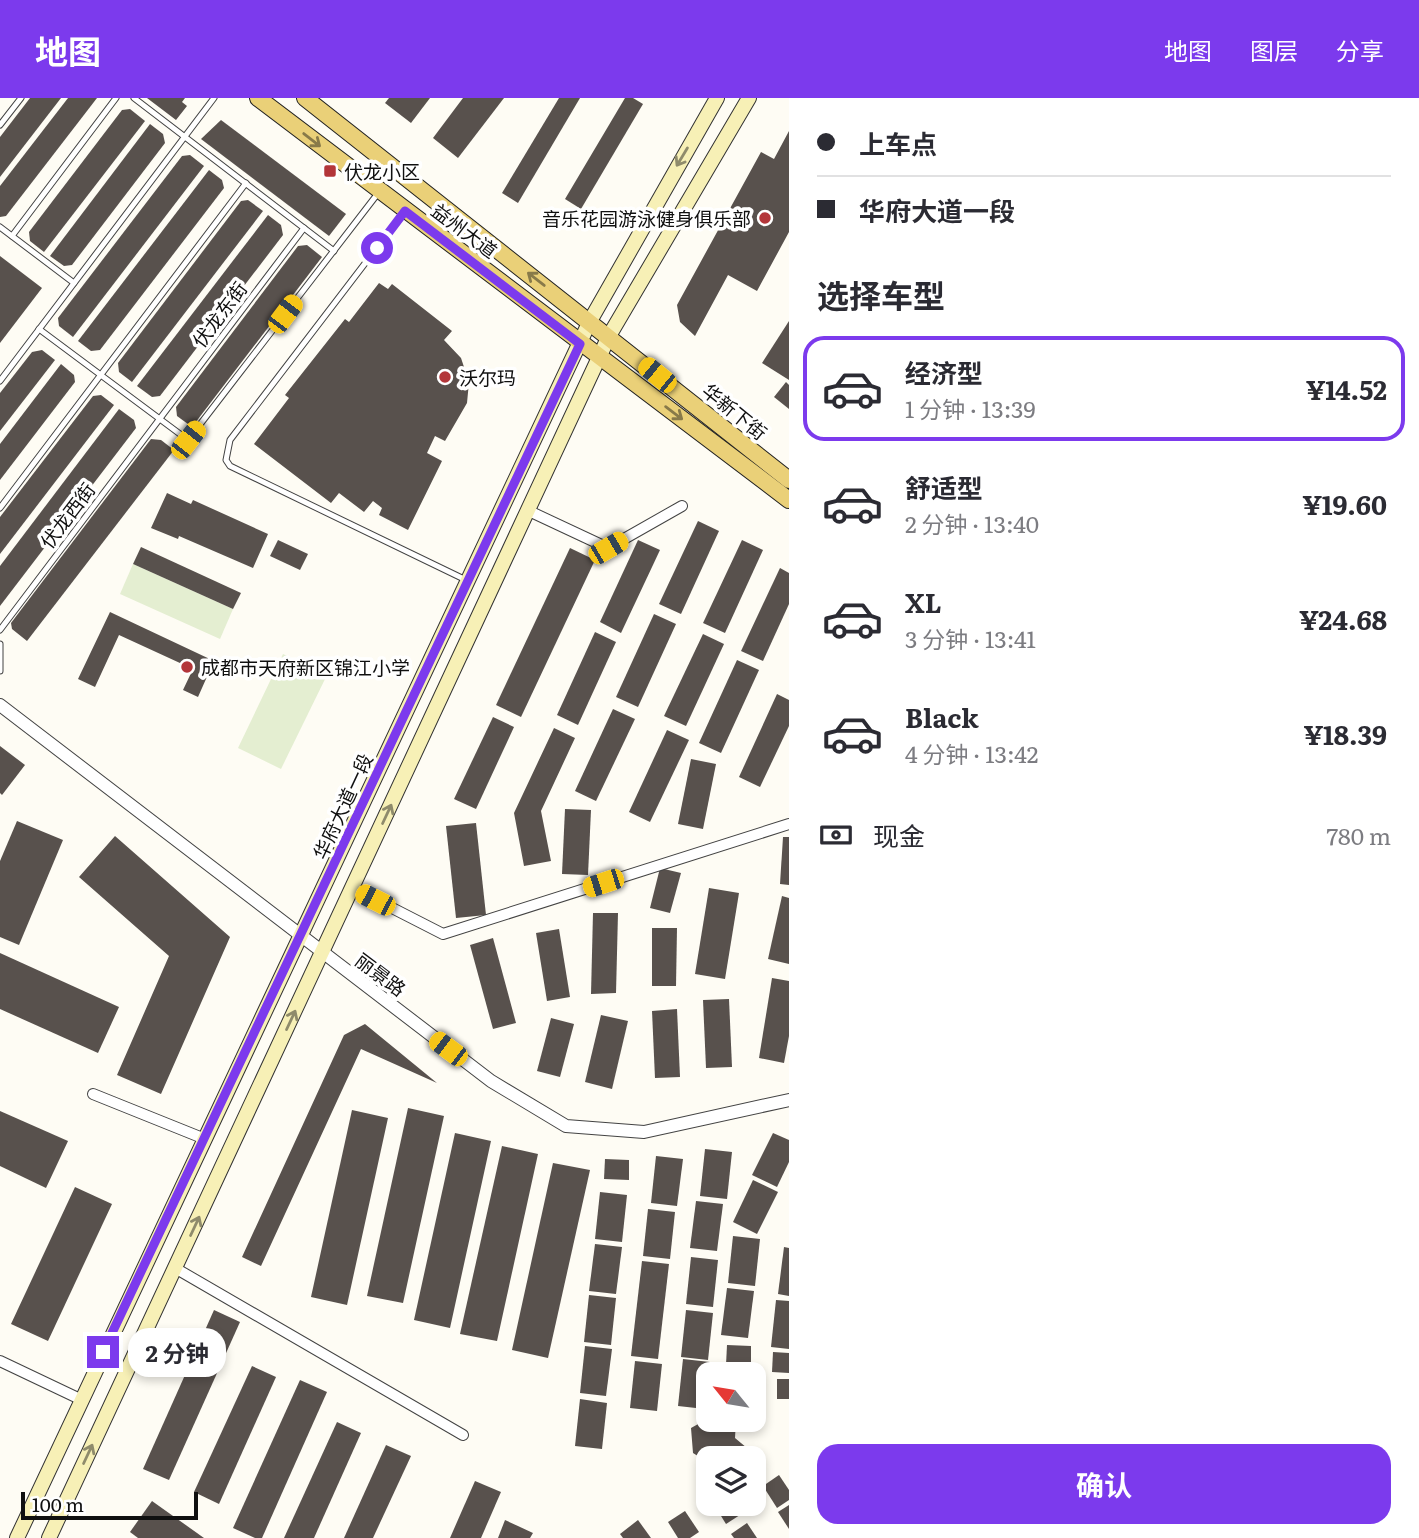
<!DOCTYPE html>
<html lang="zh">
<meta charset="utf-8">
<style>
body{margin:0;font-family:Literata,"Noto Sans SC",serif;background:#f2f2f3;color:#2b2b33;height:100vh;display:flex;flex-direction:column;font-size:26px;white-space:nowrap}
*{box-sizing:border-box;margin:0}
p{font-size:23px;color:#7c7c81}
.icon{flex:none;width:38px;height:38px;fill:none;stroke:currentColor;stroke-width:2;stroke-linecap:round;stroke-linejoin:round}
.map{position:relative;flex:1;overflow:hidden}
.details{display:flex;flex-direction:column;background:#fff;width:630px}
.details>*{flex:none}
.banner{display:grid;align-content:center;height:154px;padding:0 28px;background:#fff}
.needle{width:46px;rotate:300deg}
.fabs{position:absolute;left:696px;top:1264px;display:grid;gap:14px}
.fabs a{display:grid;place-items:center;width:70px;height:70px;border-radius:14px;background:#fff;box-shadow:0 4px 10px #0003;font-size:35px}
.scale{position:absolute;left:21px;bottom:18px;width:177px;box-sizing:border-box;padding-left:7px;border:4px solid #101010;border-top:0;font-size:19px;line-height:24px;white-space:nowrap;color:#101010;-webkit-text-stroke:5px #fff;paint-order:stroke}
.end{position:absolute;width:32px;height:32px;margin:-16px;border:9px solid #7c3aed;background:#fff;box-shadow:0 0 0 4px #fff}
.from{border-radius:50%}
.bubble{position:absolute;height:49px;border-radius:21px;background:#fff;box-shadow:0 4px 10px #0003;font-size:23px;font-weight:700;line-height:49px;text-align:center}
.car{position:absolute;width:21px;height:42px;margin:-21px -10px;border-radius:9px;box-shadow:0 0 5px 2px #0007;background:linear-gradient(#f5c518 24%,#345 0 40%,#f5c518 0 76%,#345 0 86%,#f5c518 0)}
.banner b{display:flex;align-items:center;gap:24px;height:66px;font-size:26px}
.banner b+b{border-top:2px solid #e1e1e2}
.banner i{width:18px;height:18px;background:#2b2b33}
ul{padding:0;list-style:none}
li{display:flex;align-items:center;gap:21px;height:105px;margin:0 14px 10px;padding:0 14px;border:4px solid transparent;border-radius:21px}
li div{flex:1}
li b{display:block;font-size:26px}
li em{font-style:normal;font-weight:700}
li.current{border-color:#7c3aed}
li>.icon{width:63px;height:63px;stroke-width:1.5}
h2{padding:0 28px;font-size:32px;line-height:84px}
.pay{display:flex;align-items:center;gap:18px;height:77px;padding:0 28px;font-size:26px}
.pay p{margin-inline-start:auto}
.cta{display:flex;gap:14px;margin-top:auto;padding:14px 28px}
.cta a{flex:1;height:80px;border-radius:21px;background:#7c3aed;color:#fff;font-size:28px;font-weight:700;line-height:80px;text-align:center}
header{display:flex;align-items:center;gap:42px;box-sizing:border-box;height:98px;padding:0 35px;background:#7c3aed;color:#fff}
header strong{font-size:33px}
nav{display:flex;gap:38px;margin-inline-start:auto;font-size:24px}
main{display:flex;flex:1;min-height:0}
.map>svg:first-child{display:block}
.pitch{fill:#e4eed1}
.building{fill:#58514d}
.lines{fill:none;stroke-linecap:round;stroke-linejoin:round}
.service-casing{stroke:#434343;stroke-width:7}
.minor-casing{stroke:#434343;stroke-width:12}
.tertiary-casing{stroke:#434343;stroke-width:14}
.secondary-casing{stroke:#323232;stroke-width:16}
.primary-casing{stroke:#212121;stroke-width:18}
.service{stroke:#fff;stroke-width:5}
.minor{stroke:#fff;stroke-width:10}
.tertiary{stroke:#fff;stroke-width:12}
.secondary{stroke:#f7f0b6;stroke-width:14}
.primary{stroke:#ead078;stroke-width:16}
.oneway{stroke:#887a49}
.oneway2{stroke:#8f8b6b}
.route{stroke:#7c3aed;stroke-width:9}
.poi-dot{fill:#b3363a;stroke:#fff;stroke-width:2.5}
.labels{text-anchor:middle;dominant-baseline:central;stroke-width:7;stroke-linejoin:round;paint-order:stroke}
.poi-label{font-size:19px;fill:#101010;stroke:#fff;text-anchor:start}
.street-label{font-size:19px;fill:#101010;stroke:#fff}
</style>
<header>
<strong>地图</strong>
<nav><a>地图</a><a>图层</a><a>分享</a></nav>
</header>
<main>
<div class="map">
<svg width="789" height="1440" viewBox="0 0 789 1440">
<rect width="100%" height="100%" fill="#fefcf4"/>
<g class="pitch">
<path d="M133 466 233 511 220 541 120 496Z"/>
<path d="M283 556 327 577 281 671 238 650Z"/>
</g>
<g class="building">
<path d="M30 0H61L0 79V39Z"/>
<path d="M68 0H97L6 118 0 119V88Z"/>
<path d="M147 0H185L182 4 187 8 176 22Z"/>
<path d="M389 0H430L411 25 385 5Z"/>
<path d="M463 0H504L458 60 433 40Z"/>
<path d="M559 0H580L518 105 502 95Z"/>
<path d="M625 0H633L643 6 581 111 565 101Z"/>
<path d="M130 11 145 23 44 154 30 143 29 134 122 12Z"/>
<path d="M221 22 346 116 329 138 201 41Z"/>
<path d="M150 26 163 36 165 45 72 167 64 168 50 158Z"/>
<path d="M789 33V134L757 193 728 177 695 238 680 224 677 207 761 54 774 61Z"/>
<path d="M190 57 204 68 73 239 59 228 58 220 182 58Z"/>
<path d="M209 72 222 82 224 90 100 252 91 253 78 243Z"/>
<path d="M248 102 263 113 132 284 119 274 118 265 241 103Z"/>
<path d="M268 117 281 127 283 137 160 298 152 299 137 288Z"/>
<path d="M307 147 322 159 192 329 177 318 176 309 298 148Z"/>
<path d="M0 158 42 190 0 245Z"/>
<path d="M379 185 388 191 392 186 452 233 444 242 461 260 469 284 467 305 445 343 435 338 427 355 442 363 408 432 379 417 382 410 373 403 364 414 339 395 331 405 254 346 289 300 285 297 345 221 349 224Z"/>
<path d="M789 223V282L762 265Z"/>
<path d="M42 252 55 262 0 333V295L32 254Z"/>
<path d="M61 266 74 277 75 284 0 382V346Z"/>
<path d="M786 284 789 287V311L774 299Z"/>
<path d="M101 297 114 307 0 456V419L93 298Z"/>
<path d="M119 311 134 322 136 330 0 508V468Z"/>
<path d="M151 341 161 342 174 352 27 543 12 531 11 525Z"/>
<path d="M167 395 191 406 193 402 268 436 253 470 179 438 178 441 151 430Z"/>
<path d="M698 423 719 433 681 516 659 506Z"/>
<path d="M278 442 308 456 300 472 270 458Z"/>
<path d="M638 442 660 452 621 535 600 524Z"/>
<path d="M742 442 763 452 725 535 703 525Z"/>
<path d="M141 449 241 495 233 511 133 466Z"/>
<path d="M570 450 595 462 521 619 496 607Z"/>
<path d="M780 470 789 475V506L763 563 741 553Z"/>
<path d="M110 514 214 563 198 599 183 592 193 571 119 537 95 589 78 581Z"/>
<path d="M654 516 676 526 638 609 616 599Z"/>
<path d="M595 534 616 544 578 627 557 617Z"/>
<path d="M703 536 724 546 686 628 664 618Z"/>
<path d="M737 562 759 572 721 655 699 645Z"/>
<path d="M777 596 789 602V628L760 689 739 679Z"/>
<path d="M613 611 635 621 596 703 575 693Z"/>
<path d="M493 619 514 629 476 711 454 701Z"/>
<path d="M554 630 575 640 541 713 551 763 524 768 514 715Z"/>
<path d="M667 632 689 642 650 724 629 714Z"/>
<path d="M0 648 25 667 2 697 0 695Z"/>
<path d="M691 661 716 666 703 731 678 726Z"/>
<path d="M565 711 591 712 588 777 562 776Z"/>
<path d="M17 723 63 742 19 847 0 839V763Z"/>
<path d="M476 725 486 817 456 820 446 728Z"/>
<path d="M115 738 230 839 161 996 117 977 169 858 79 779Z"/>
<path d="M783 739H789V787L780 786Z"/>
<path d="M660 770 681 775 670 815 650 810Z"/>
<path d="M709 790 739 795 725 881 695 876Z"/>
<path d="M782 798 789 800V866L768 861Z"/>
<path d="M593 815H618L616 895 591 896Z"/>
<path d="M652 830H677L676 888H652Z"/>
<path d="M559 831 570 899 547 903 536 835Z"/>
<path d="M493 840 516 925 493 931 470 847Z"/>
<path d="M0 855 119 909 98 955 0 911Z"/>
<path d="M772 880 789 883V938L784 965 759 960Z"/>
<path d="M729 901 732 969 706 970 703 902Z"/>
<path d="M677 911 680 979 655 980 652 913Z"/>
<path d="M601 917 628 923 612 991 585 984Z"/>
<path d="M551 920 574 926 560 979 537 973Z"/>
<path d="M365 926 437 985 361 951 261 1168 242 1159 344 937Z"/>
<path d="M408 1010 444 1018 403 1205 367 1198Z"/>
<path d="M352 1012 388 1020 347 1207 311 1199Z"/>
<path d="M0 1013 68 1043 46 1090 0 1068Z"/>
<path d="M455 1035 491 1043 450 1230 414 1222Z"/>
<path d="M773 1035 789 1042V1064L777 1089 752 1077Z"/>
<path d="M502 1048 538 1056 497 1243 460 1236Z"/>
<path d="M705 1051 732 1054 727 1101 700 1098Z"/>
<path d="M656 1058 683 1061 677 1108 651 1105Z"/>
<path d="M605 1061 629 1062V1082L604 1081Z"/>
<path d="M553 1065 590 1072 548 1260 512 1252Z"/>
<path d="M753 1082 778 1094 757 1136 733 1124Z"/>
<path d="M75 1089 112 1106 48 1243 11 1226Z"/>
<path d="M600 1094 627 1097 622 1144 595 1141Z"/>
<path d="M696 1103 723 1106 717 1153 690 1150Z"/>
<path d="M648 1111 675 1114 670 1161 643 1158Z"/>
<path d="M733 1138 760 1141 755 1188 728 1185Z"/>
<path d="M595 1146 622 1149 616 1196 589 1193Z"/>
<path d="M784 1149 789 1150V1198L778 1196Z"/>
<path d="M691 1159 718 1162 713 1209 686 1206Z"/>
<path d="M642 1163 669 1166 658 1261 631 1258Z"/>
<path d="M727 1190 754 1193 748 1240 721 1237Z"/>
<path d="M589 1197 616 1200 611 1247 584 1244Z"/>
<path d="M776 1202 789 1203V1251L771 1249Z"/>
<path d="M214 1212 240 1224 169 1382 143 1371Z"/>
<path d="M686 1212 713 1215 708 1262 681 1259Z"/>
<path d="M727 1247 751 1248V1268L726 1267Z"/>
<path d="M585 1248 612 1251 606 1298 580 1295Z"/>
<path d="M773 1254 789 1255V1275L772 1274Z"/>
<path d="M683 1261 710 1264 705 1311 678 1308Z"/>
<path d="M635 1263 662 1266 657 1313 630 1310Z"/>
<path d="M252 1268 276 1279 219 1406 194 1394Z"/>
<rect x="777" y="1281" width="12" height="20"/>
<path d="M300 1282 327 1294 262 1440H255L233 1430Z"/>
<path d="M580 1301 607 1305 602 1351 575 1348Z"/>
<path d="M709 1320 736 1322 735 1340 747 1350 739 1360H709V1365L693 1355 691 1330Z"/>
<path d="M337 1324 361 1335 314 1440H284Z"/>
<path d="M386 1347 411 1358 373 1440H344Z"/>
<path d="M779 1377 789 1392V1402L777 1410 763 1388Z"/>
<path d="M475 1383 501 1394 481 1440H450Z"/>
<path d="M152 1403 204 1440H138L130 1434Z"/>
<path d="M713 1405H736L743 1415 726 1426Z"/>
<path d="M789 1407V1431L778 1414Z"/>
<path d="M685 1413 699 1434 690 1440H678L668 1424Z"/>
<path d="M505 1422 533 1435 530 1440H498Z"/>
<path d="M638 1422 651 1440H623L620 1436Z"/>
<path d="M747 1425 757 1440H734L731 1436Z"/>
</g>
<g class="lines">
<defs>
<g id="service">
<path d="M134 0 334 153"/>
<path d="M0 27 21 0"/>
<path d="M405 113 230 342 226 362 230 368 466 482"/>
<path d="M0 129 74 185"/>
<path d="M12 138 116 0"/>
<path d="M39 231 188 342 379 94"/>
<path d="M0 283 214 0"/>
<path d="M0 410 246 85"/>
<path d="M0 532 304 130"/>
<path d="M0 546V573"/>
</g>
<g id="minor">
<path d="M529 413 608 450 682 408"/>
<path d="M353 790 443 836 789 726"/>
<path d="M93 996 205 1041"/>
<path d="M175 1170 463 1337"/>
<path d="M0 1263 80 1301"/>
</g>
<path id="tertiary" d="M0 607 491 983 566 1028 644 1034 789 1002"/>
<g id="secondary">
<path d="M17 1440 590 223 717 0"/>
<path d="M49 1440 609 238 749 0"/>
</g>
<g id="primary">
<path d="M258 0 789 402"/>
<path d="M305 0 789 382"/>
</g>
</defs>
<use href="#service" class="service-casing"/>
<use href="#minor" class="minor-casing"/>
<use href="#tertiary" class="tertiary-casing"/>
<use href="#secondary" class="secondary-casing"/>
<use href="#primary" class="primary-casing"/>
<use href="#service" class="service"/>
<use href="#minor" class="minor"/>
<use href="#tertiary" class="tertiary"/>
<use href="#secondary" class="secondary"/>
<use href="#primary" class="primary"/>
</g>
<defs><path id="oneway-shaft" d="M-6 0H5M1.5-3L5.5 0L1.5 3" fill="none" stroke-width="1.6" stroke-linecap="round" stroke-linejoin="round" transform="scale(1.75)"/></defs>
<g class="oneway">
<use href="#oneway-shaft" transform="translate(312 42) rotate(38)"/>
<use href="#oneway-shaft" transform="translate(536 181) rotate(-142)"/>
<use href="#oneway-shaft" transform="translate(674 315) rotate(37)"/>
</g>
<g class="oneway2">
<use href="#oneway-shaft" transform="translate(682 59) rotate(121)"/>
<use href="#oneway-shaft" transform="translate(387 716) rotate(-65)"/>
<use href="#oneway-shaft" transform="translate(291 922) rotate(-65)"/>
<use href="#oneway-shaft" transform="translate(195 1128) rotate(-65)"/>
<use href="#oneway-shaft" transform="translate(88 1356) rotate(-65)"/>
</g>
<g class="lines">
<path class="route" d="M103 1254 580 246 405 113 377 150"/>
</g>
<g class="poi-dot">
<rect x="323" y="66" width="14" height="14" rx="3.5"/>
<circle cx="765" cy="120" r="7"/>
<circle cx="445" cy="279" r="7"/>
<circle cx="187" cy="569" r="7"/>
</g>
<g class="labels">
<g class="poi-label">
<text x="344" y="73">伏龙小区</text>
<text x="751" y="120" text-anchor="end">音乐花园游泳健身俱乐部</text>
<text x="459" y="279">沃尔玛</text>
<text x="201" y="569">成都市天府新区锦江小学</text>
</g>
<g class="street-label">
<text transform="translate(465 132) rotate(37)">益州大道</text>
<text transform="translate(219 216) rotate(-53)">伏龙东街</text>
<text transform="translate(735 313) rotate(39)">华新下街</text>
<text transform="translate(67 417) rotate(-53)">伏龙西街</text>
<text transform="translate(342 708) rotate(-65)">华府大道一段</text>
<text transform="translate(381 876) rotate(37)">丽景路</text>
</g>
</g>
</svg>
<div class="fabs">
<a><svg class="needle" viewBox="-14 -14 28 28"><path d="M0-13l5 13h-10z" fill="#e53935"/><path d="M0 13l5-13h-10z" fill="#7c7c81"/></svg></a>
<a><svg class="icon" aria-label="layers" viewBox="0 0 24 24"><path d="M12 4l9 5-9 5-9-5zM3 14l9 5 9-5"/></svg></a>
</div>
<div class="scale">100 m</div>
<i class="end from" style="left:377px;top:150px"></i>
<i class="end" style="left:103px;top:1254px"></i>
<div class="bubble" style="left:128px;top:1230px;width:98px">2 分钟</div>
<i class="car" style="left:285px;top:216px;rotate:37deg"></i>
<i class="car" style="left:657px;top:277px;rotate:309deg"></i>
<i class="car" style="left:188px;top:342px;rotate:38deg"></i>
<i class="car" style="left:608px;top:450px;rotate:60deg"></i>
<i class="car" style="left:603px;top:785px;rotate:252deg"></i>
<i class="car" style="left:375px;top:802px;rotate:297deg"></i>
<i class="car" style="left:448px;top:951px;rotate:307deg"></i>
</div>
<section class="details">
<div class="banner">
<b><i class="from"></i>上车点</b>
<b><i></i>华府大道一段</b>
</div>
<h2>选择车型</h2>
<ul>
<li class="current"><svg class="icon" aria-label="car" viewBox="0 0 24 24"><path d="M5 17H2v-5l4-1 3-4h7l3 4 3 1v5h-3M9 17h6M6 11h13"/><circle cx="7" cy="17" r="2"/><circle cx="17" cy="17" r="2"/></svg><div><b>经济型</b><p>1 分钟 · 13:39</p></div><em>¥14.52</em></li>
<li><svg class="icon" aria-label="car" viewBox="0 0 24 24"><path d="M5 17H2v-5l4-1 3-4h7l3 4 3 1v5h-3M9 17h6M6 11h13"/><circle cx="7" cy="17" r="2"/><circle cx="17" cy="17" r="2"/></svg><div><b>舒适型</b><p>2 分钟 · 13:40</p></div><em>¥19.60</em></li>
<li><svg class="icon" aria-label="car" viewBox="0 0 24 24"><path d="M5 17H2v-5l4-1 3-4h7l3 4 3 1v5h-3M9 17h6M6 11h13"/><circle cx="7" cy="17" r="2"/><circle cx="17" cy="17" r="2"/></svg><div><b>XL</b><p>3 分钟 · 13:41</p></div><em>¥24.68</em></li>
<li><svg class="icon" aria-label="car" viewBox="0 0 24 24"><path d="M5 17H2v-5l4-1 3-4h7l3 4 3 1v5h-3M9 17h6M6 11h13"/><circle cx="7" cy="17" r="2"/><circle cx="17" cy="17" r="2"/></svg><div><b>Black</b><p>4 分钟 · 13:42</p></div><em>¥18.39</em></li>
</ul>
<div class="pay"><svg class="icon" aria-label="cash" viewBox="0 0 24 24"><path d="M3 7h18v10H3z"/><circle cx="12" cy="12" r="2"/></svg>现金<p>780 m</p></div>
<div class="cta"><a>确认</a></div>
</section>
</main>
